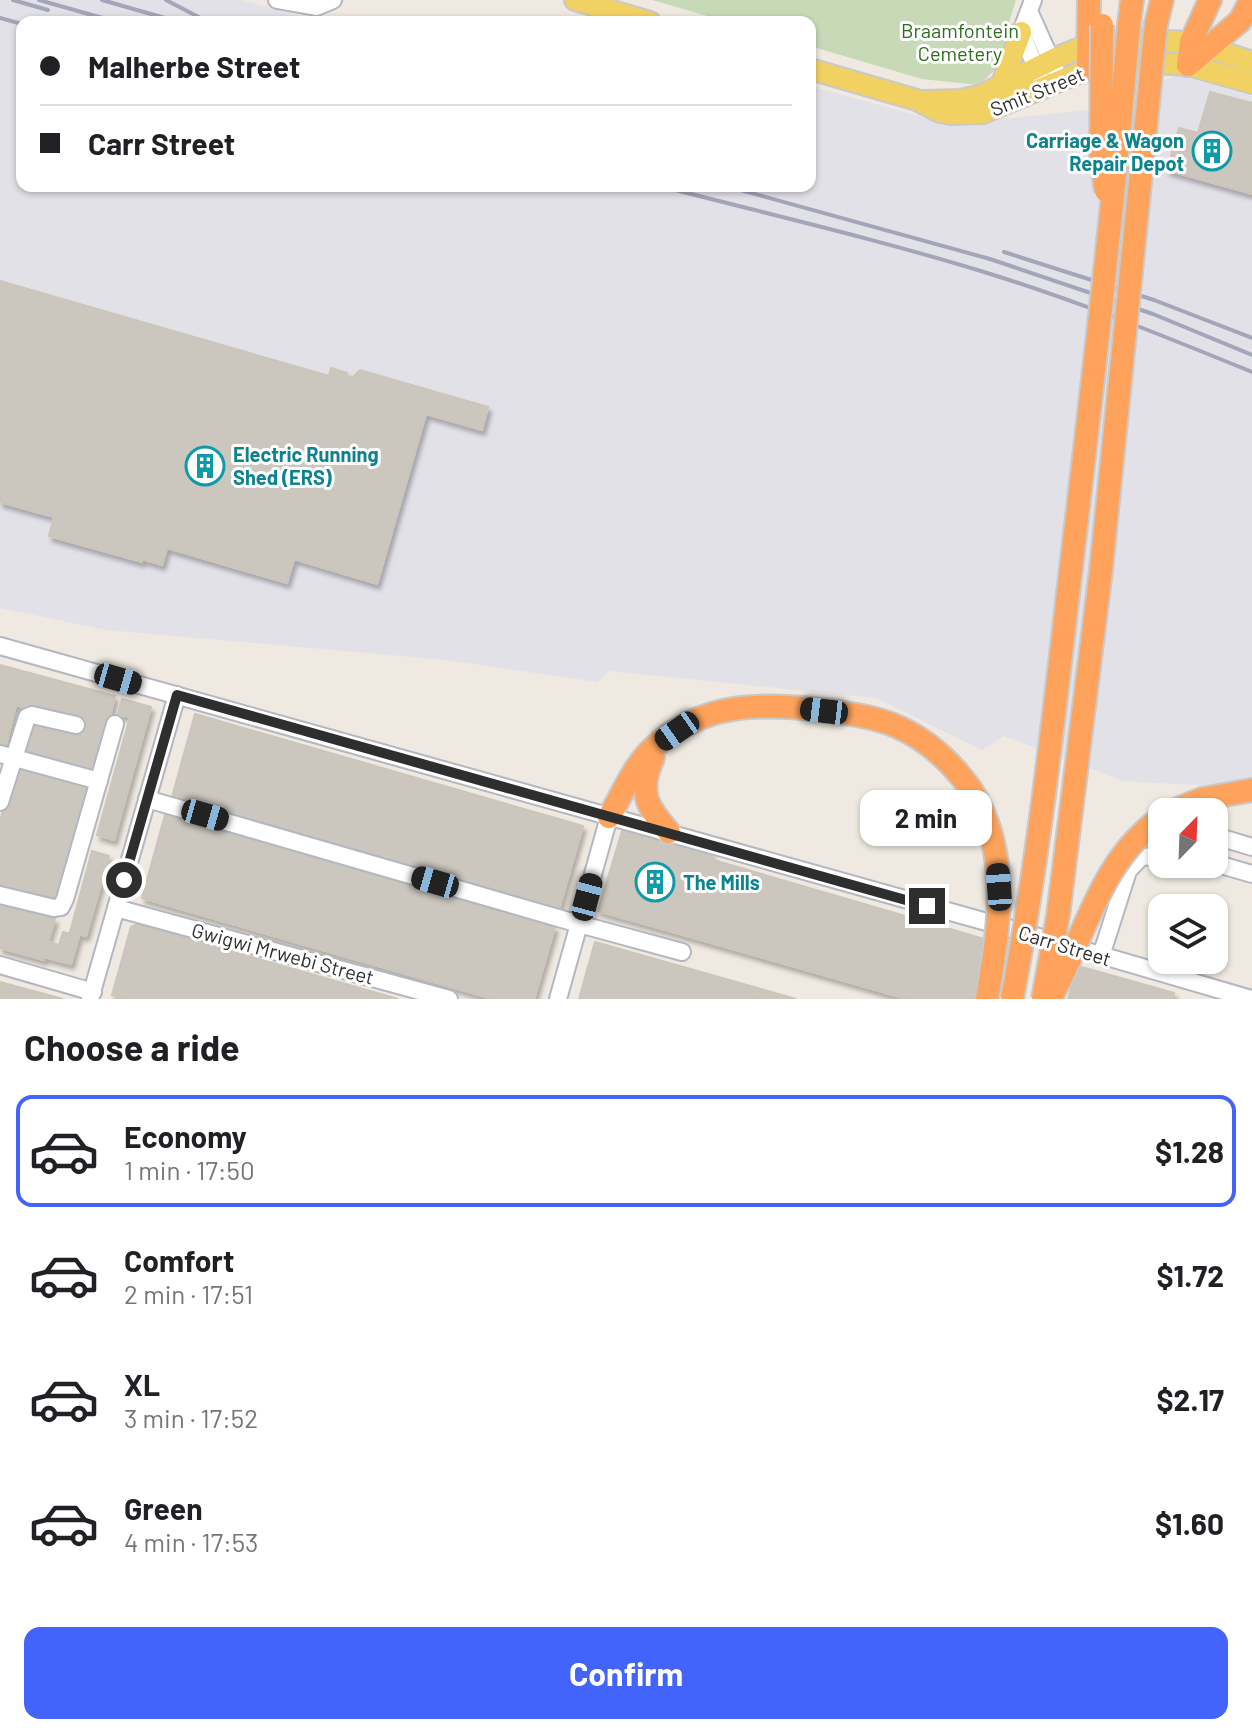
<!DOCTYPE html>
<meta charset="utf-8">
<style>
body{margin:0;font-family:Barlow,sans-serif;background:#f6f6f6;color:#202124;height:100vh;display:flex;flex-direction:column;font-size:30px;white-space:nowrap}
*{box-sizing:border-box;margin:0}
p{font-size:26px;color:#757577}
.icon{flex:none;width:44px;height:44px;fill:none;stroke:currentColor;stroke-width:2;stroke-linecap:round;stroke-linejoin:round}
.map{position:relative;height:999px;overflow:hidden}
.sheet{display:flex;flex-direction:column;background:#fff;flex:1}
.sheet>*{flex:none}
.top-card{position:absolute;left:16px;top:16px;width:800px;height:176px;border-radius:16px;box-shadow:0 2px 6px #0004;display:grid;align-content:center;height:176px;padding:0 24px;background:#fff}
.needle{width:52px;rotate:23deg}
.buttons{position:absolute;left:1148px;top:798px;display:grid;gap:16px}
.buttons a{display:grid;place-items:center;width:80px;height:80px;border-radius:16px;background:#fff;box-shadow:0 2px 6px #0004;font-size:40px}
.end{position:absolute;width:36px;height:36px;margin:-18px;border:10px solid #2e2e2e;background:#fff;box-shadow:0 0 0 4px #fff}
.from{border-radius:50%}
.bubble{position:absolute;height:56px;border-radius:16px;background:#fff;box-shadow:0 2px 6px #0004;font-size:26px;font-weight:700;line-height:56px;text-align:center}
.car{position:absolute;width:24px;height:48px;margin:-24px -12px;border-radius:10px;box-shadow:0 0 6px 2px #0007;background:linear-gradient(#222 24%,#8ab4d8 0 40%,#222 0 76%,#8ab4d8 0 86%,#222 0)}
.top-card b{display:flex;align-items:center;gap:28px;height:76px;font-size:30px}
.top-card b+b{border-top:2px solid #e0e0e0}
.top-card i{width:20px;height:20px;background:#202124}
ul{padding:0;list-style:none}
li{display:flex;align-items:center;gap:24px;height:112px;margin:0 16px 12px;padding:0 8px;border:4px solid transparent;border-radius:16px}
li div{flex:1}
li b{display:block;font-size:30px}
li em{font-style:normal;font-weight:700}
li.on{border-color:#4264fb}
li>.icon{width:72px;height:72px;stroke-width:1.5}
h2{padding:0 24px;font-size:36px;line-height:96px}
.button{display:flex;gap:16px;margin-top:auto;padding:16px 24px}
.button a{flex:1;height:92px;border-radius:16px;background:#4264fb;color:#fff;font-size:32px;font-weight:700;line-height:92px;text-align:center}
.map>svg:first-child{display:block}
.industrial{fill:#e3e1e8}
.cemetery{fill:#c8d9b8}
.building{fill:#cbc7bf;stroke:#cbc5ba;stroke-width:2;filter:url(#shadow)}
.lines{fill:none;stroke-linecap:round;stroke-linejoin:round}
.minor-casing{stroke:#b4b7c1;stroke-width:20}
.major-casing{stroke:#c9c9c9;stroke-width:24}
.highway-casing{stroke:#c9c9c9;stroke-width:26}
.minor{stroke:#fff;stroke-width:16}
.major{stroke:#f2d163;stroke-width:20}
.highway{stroke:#ffa35c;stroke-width:22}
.rail{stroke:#a3a6b8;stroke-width:4}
.highway-bridge-casing{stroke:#c9c9c9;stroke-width:26;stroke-linecap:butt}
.highway-bridge{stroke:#ffa35c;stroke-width:22}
.route{stroke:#2e2e2e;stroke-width:10}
.labels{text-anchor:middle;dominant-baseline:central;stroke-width:6;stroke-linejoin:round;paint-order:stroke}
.park-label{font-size:20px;fill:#2c6e1b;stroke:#fff}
.street-label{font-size:20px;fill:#2e2e2e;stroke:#fff}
.culture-label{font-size:20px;font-weight:bold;fill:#0d838f;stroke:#fff;text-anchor:start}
</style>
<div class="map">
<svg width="1252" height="999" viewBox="0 0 1252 999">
<defs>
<filter id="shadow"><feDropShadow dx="3" dy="5" stdDeviation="2" flood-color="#0004"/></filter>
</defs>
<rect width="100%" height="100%" fill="#efe9e1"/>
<path class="industrial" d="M0 0H242L321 22H22V186H810V86L948 124 1091 110 1177 75 1252 96V779L1211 786 1123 781 1004 736 982 750 876 698 609 671 597 682 446 660 106 630 0 608Z"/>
<path class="cemetery" d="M652 0H1016L1007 29 1001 64 979 85 922 79 810 46V22H728Z"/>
<g class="building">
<path d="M1210 92 1252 103V194L1167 170 1179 128 1198 133Z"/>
<path d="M0 281 329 376 331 368 347 373 346 376 352 378 360 370 488 407 482 430 426 414 377 584 294 559 287 583 167 548 162 565 142 559V562L49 536 54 517 0 502Z"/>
<path d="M0 665 115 696 96 774 21 754 29 723 79 736 82 723 16 705 5 748 0 746Z"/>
<path d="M122 699 151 707 114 840 97 835 130 717 118 714Z"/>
<path d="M195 714 583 826 559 909 172 797Z"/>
<path d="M16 765 90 787 59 896 48 902 0 890V821Z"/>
<path d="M165 815 555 927 534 999H493L142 898Z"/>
<path d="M623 828 712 853 687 936 598 911Z"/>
<path d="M628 835 991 941 980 999H907L606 913Z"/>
<path d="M92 851 109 856 86 936 70 932Z"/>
<path d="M0 904 55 919 48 942 59 945 63 932 79 936 71 964 44 957V960L0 948Z"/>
<path d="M137 924 398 999H125L112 995 131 927Z"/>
<path d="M595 942 796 999H579Z"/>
<path d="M1078 966 1174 993 1172 999H1068Z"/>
<path d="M682 967 763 990 760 999H673Z"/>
<path d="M0 982 63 999H0Z"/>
</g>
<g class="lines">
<defs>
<g id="minor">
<path d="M277 0 316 7 333 0"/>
<path d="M1033 0 1021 32 1045 89"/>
<path d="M1029 11 1056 71"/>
<path d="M0 646 1008 928 1251 999"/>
<path d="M0 754 99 781"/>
<path d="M147 799 579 924 682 952"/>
<path d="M0 802 27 717 32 715 76 725"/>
<path d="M1219 837 1252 847"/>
<path d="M1214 863 1252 874"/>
<path d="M0 895 54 908 61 907 65 899 115 724"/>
<path d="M116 908 449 999"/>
<path d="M1101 956 1128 871 1141 857 1162 856"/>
<path d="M0 965 93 992"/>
<path d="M90 999 177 695"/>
<path d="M558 999 609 817"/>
</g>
<g id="major">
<path d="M575 0 650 22"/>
<path d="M810 69 917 100 940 112 951 114 983 113 1088 69 1137 62 1188 65 1252 83"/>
<path d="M1001 86 1021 32"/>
<path d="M925 101 961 100 982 95 1058 57 1088 45 1140 40 1191 42 1252 62"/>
</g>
<g id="highway">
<path d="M1129 24 1132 0"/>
<path d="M1156 24 1162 0"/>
<path d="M1188 65 1240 21 1251 0"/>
<path d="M1188 65 1191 42 1210 0"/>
<path d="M1088 69 1089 0"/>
<path d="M653 758C638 791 646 806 669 832"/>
<path d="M1170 812 1202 799 1252 790"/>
<path d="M609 817C622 795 633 767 652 749 703 700 765 703 830 711 852 714 875 717 896 726 926 739 951 762 970 788"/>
</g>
</defs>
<use href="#minor" class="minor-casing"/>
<use href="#major" class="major-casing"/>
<use href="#highway" class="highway-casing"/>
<use href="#minor" class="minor"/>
<use href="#major" class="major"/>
<use href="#highway" class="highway"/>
<g class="rail">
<path d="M13 0 48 10"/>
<path d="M39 0 117 22"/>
<path d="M102 0 179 22"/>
<path d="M166 0 208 22"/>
<path d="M0 18 22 24"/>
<path d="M660 186C768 214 877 239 984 272 1075 300 1164 336 1252 372"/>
<path d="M726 186 990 259 1153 314 1252 355"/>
<path d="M1004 252 1154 300 1252 338"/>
</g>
<defs>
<g id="highway-bridge">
<path d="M1102 25 1101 157 1106 191"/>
<path d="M970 788C1012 852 999 928 987 999"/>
<path d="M1012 999C1038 862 1053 723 1069 585 1091 398 1113 212 1129 24"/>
<path d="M1043 999 1058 916 1101 570 1156 24"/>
<path d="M1050 999C1086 936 1099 861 1162 817"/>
</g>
</defs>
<use href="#highway-bridge" class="highway-bridge-casing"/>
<use href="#highway-bridge" class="highway-bridge"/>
</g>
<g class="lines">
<path class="route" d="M124 880 177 695 927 906"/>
</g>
<defs>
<symbol id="building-ring" viewBox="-11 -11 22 22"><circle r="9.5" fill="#fff" stroke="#0f9aa8" stroke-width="1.5"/><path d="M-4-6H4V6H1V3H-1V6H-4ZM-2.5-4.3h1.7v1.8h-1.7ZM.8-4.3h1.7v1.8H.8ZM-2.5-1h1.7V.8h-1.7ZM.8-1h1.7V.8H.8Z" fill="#0f9aa8"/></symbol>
</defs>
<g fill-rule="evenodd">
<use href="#building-ring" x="1190" y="129" width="44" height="44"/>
<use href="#building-ring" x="183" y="444" width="44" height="44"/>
<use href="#building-ring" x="633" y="860" width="44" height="44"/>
</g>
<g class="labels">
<g class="park-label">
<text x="960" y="30">Braamfontein<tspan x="960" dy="23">Cemetery</tspan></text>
</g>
<g class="street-label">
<text transform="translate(1037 91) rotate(-22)">Smit Street</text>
<text transform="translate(1065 945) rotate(17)">Carr Street</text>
<text transform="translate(283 953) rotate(15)">Gwigwi Mrwebi Street</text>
</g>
<g class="culture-label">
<text x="1184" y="140" text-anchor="end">Carriage &amp; Wagon<tspan x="1184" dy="23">Repair Depot</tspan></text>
<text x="233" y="454">Electric Running<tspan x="233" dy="23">Shed (ERS)</tspan></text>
<text x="683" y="882">The Mills</text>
</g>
</g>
</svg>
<div class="buttons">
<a><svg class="needle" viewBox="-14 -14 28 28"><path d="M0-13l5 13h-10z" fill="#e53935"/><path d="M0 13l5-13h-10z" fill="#757577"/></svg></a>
<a><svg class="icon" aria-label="layers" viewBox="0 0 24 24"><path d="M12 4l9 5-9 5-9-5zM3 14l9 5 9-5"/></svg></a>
</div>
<i class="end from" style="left:124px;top:880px"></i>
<i class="end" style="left:927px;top:906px"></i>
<div class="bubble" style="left:860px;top:790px;width:132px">2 min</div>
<i class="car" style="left:118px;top:679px;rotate:106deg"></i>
<i class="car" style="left:824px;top:711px;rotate:277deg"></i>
<i class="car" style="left:677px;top:731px;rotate:235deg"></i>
<i class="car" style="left:205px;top:815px;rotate:106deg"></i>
<i class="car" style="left:435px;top:882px;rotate:286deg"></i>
<i class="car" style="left:999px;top:887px;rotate:356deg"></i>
<i class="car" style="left:587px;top:897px;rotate:15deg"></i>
<div class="top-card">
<b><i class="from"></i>Malherbe Street</b>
<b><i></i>Carr Street</b>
</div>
</div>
<section class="sheet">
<h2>Choose a ride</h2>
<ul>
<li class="on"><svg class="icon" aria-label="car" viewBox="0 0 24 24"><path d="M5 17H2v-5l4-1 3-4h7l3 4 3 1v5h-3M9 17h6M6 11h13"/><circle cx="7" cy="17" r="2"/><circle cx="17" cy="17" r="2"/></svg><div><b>Economy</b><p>1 min · 17:50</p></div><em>$1.28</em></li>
<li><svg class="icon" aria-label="car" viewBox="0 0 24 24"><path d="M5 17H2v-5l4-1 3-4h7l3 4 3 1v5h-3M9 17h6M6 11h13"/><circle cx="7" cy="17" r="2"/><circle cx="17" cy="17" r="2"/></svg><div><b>Comfort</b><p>2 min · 17:51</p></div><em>$1.72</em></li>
<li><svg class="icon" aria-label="car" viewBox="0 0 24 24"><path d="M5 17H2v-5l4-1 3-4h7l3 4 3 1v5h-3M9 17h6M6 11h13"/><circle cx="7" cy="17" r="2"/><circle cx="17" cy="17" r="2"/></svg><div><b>XL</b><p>3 min · 17:52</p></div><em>$2.17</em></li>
<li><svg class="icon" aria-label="car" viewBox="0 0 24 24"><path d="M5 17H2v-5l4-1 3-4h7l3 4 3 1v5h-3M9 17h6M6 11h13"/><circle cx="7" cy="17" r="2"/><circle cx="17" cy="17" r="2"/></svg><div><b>Green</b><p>4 min · 17:53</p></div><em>$1.60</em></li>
</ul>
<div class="button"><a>Confirm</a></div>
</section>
